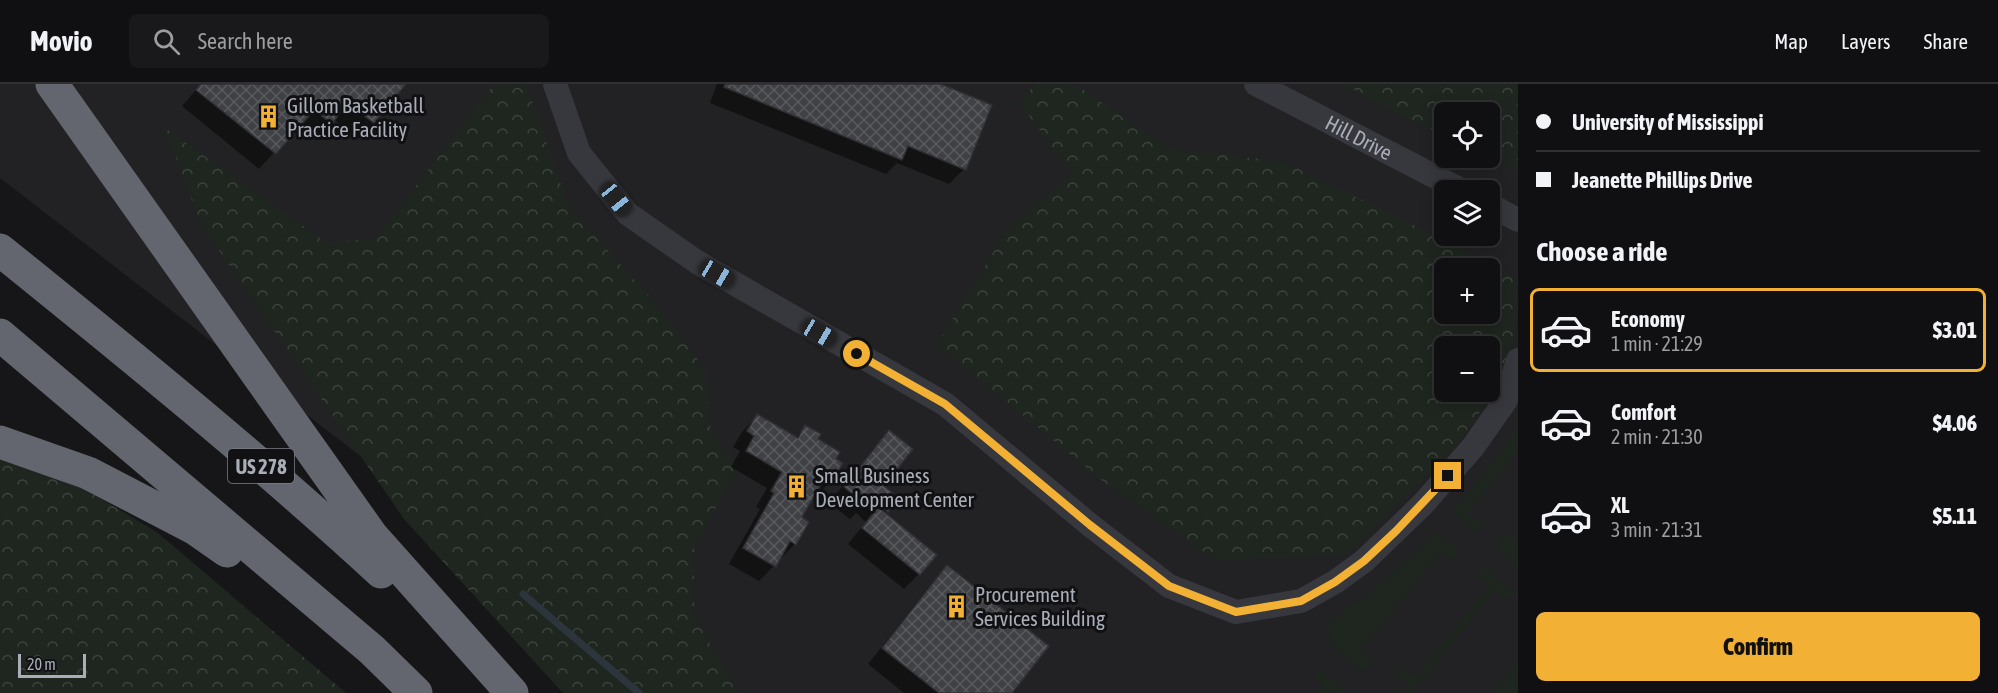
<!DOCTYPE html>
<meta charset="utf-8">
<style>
body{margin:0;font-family:"Asap Condensed",sans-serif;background:#19191b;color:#f1f3f6;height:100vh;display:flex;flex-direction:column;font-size:22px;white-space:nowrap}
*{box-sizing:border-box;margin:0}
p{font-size:20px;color:#9c9d9f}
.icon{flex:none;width:33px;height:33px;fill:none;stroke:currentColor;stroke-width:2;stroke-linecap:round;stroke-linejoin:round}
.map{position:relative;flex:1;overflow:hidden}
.panel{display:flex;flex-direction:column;background:#101012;width:480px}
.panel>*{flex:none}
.banner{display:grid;align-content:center;height:132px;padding:0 18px;background:#101012}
.tools{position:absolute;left:1434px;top:18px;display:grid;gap:12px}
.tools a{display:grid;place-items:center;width:66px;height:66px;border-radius:9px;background:#101012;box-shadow:0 3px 15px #0003,0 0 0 2px #303032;font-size:30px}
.scale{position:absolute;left:18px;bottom:15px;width:68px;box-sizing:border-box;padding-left:6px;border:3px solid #a8adb8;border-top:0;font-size:16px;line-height:21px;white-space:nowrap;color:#a8adb8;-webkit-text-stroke:4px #111113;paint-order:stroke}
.end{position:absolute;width:27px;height:27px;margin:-14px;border:8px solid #f2b134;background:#111;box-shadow:0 0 0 3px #111}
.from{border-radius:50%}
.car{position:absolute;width:18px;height:36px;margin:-18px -9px;border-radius:8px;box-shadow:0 0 4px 2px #0007;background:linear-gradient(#222 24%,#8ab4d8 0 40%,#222 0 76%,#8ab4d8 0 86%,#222 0)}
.banner b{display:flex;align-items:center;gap:21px;height:57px;font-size:22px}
.banner b+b{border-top:2px solid #303032}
.banner i{width:15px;height:15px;background:#f1f3f6}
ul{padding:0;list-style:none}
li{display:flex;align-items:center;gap:18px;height:84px;margin:0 12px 9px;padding:0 6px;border:3px solid transparent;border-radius:9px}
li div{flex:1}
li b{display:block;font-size:22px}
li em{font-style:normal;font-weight:800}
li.on{border-color:#f2b134}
li>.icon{width:54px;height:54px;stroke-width:1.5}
h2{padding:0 18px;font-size:27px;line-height:72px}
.primary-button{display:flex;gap:12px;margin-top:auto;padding:12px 18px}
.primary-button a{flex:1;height:69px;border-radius:9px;background:#f2b134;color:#111;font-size:24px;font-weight:800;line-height:69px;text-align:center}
header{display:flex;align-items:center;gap:36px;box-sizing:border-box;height:84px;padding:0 30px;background:#101012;border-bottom:2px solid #303032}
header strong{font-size:28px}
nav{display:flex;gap:33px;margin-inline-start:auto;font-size:21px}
.search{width:420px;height:54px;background:#19191b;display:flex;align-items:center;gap:15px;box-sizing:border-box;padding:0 21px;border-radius:9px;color:#9c9d9f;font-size:22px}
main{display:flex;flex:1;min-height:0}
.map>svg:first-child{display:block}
.built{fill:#222225;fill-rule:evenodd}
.green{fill:#1e261f}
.forest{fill:url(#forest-crowns);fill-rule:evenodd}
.shadow{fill:#0007}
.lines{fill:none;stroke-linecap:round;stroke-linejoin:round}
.stream{stroke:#2c353c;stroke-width:7}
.building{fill:url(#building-cross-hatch);stroke:#303034;stroke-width:1.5}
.street{stroke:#37383d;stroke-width:24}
.highway{stroke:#63666e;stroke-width:33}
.route{stroke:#f2b134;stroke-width:8}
.labels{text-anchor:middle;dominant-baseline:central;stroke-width:6;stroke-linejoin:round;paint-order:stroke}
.shield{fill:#111113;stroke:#7b7e86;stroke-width:1.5}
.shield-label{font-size:20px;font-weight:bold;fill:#a8adb8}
.poi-label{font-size:21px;fill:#a8adb8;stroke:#111113;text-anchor:start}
.street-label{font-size:21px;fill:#a8adb8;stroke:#111113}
</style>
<header>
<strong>Movio</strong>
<div class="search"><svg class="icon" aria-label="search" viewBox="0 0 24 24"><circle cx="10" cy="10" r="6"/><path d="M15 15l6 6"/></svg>Search here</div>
<nav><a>Map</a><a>Layers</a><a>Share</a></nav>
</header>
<main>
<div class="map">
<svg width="1518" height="609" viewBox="0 0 1518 609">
<defs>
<pattern id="forest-crowns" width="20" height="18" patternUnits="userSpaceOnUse" patternTransform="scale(1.5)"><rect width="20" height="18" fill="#1e261f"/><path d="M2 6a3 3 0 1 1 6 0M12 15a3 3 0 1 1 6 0" fill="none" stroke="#3c433d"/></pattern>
<pattern id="building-cross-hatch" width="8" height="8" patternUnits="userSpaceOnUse" patternTransform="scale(1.5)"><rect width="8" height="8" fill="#404145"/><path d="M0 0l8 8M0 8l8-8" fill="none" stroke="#595a5e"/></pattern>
</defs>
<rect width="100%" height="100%" fill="#161618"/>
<path class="built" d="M0 0H1518V609H667L0 94ZM1444 28H1490V74H1444ZM1444 106H1490V152H1444ZM1444 184H1490V230H1444ZM1444 262H1490V308H1444Z"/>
<g class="green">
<path d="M1518 345V367L1469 428 1482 441 1481 445 1476 448 1453 428Z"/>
<path d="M1438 447 1458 465 1457 472 1453 477 1441 468 1361 566 1374 577 1366 586 1358 584 1331 561 1326 537 1365 514Z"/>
<path d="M1506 450 1518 458V482L1499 467 1497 463 1500 454Z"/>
<path d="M1482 483 1487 485 1514 508V513L1510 515 1495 506 1412 609H1403L1409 601 1399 593 1398 588 1401 584 1415 593 1490 502 1479 492 1478 486Z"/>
<path d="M1518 579V606L1515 609H1494Z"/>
<path d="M1318 588H1323L1348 609H1337L1331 604 1327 609H1318L1323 602 1315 591Z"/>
</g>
<g class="forest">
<path d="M494 0H526L569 124 651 214 704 284 711 348 738 384 694 463V532L736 605 741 609H563L404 435 201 140 165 44 327 159 376 154Z"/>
<path d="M1036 0H1075L1167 64 1284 78 1432 150 1518 196 1510 286 1454 364 1346 471 1216 476 1100 395 937 260 1007 146 1072 90 1018 17ZM1444 184H1490V230H1444ZM1444 262H1490V308H1444Z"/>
<path d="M1343 0H1518V86L1490 73V28H1444V52Z"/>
<path d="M0 371 42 379 158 449 346 609H0Z"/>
</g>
<g class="shadow">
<path d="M201 0H404L373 38 358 54 333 35 315 54 298 42 259 85 182 22Z"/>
<path d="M717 0H937L964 85 949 100 897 79 886 90 710 19Z"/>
<path d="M757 332 795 354 806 343 834 375 831 397 815 413 813 412 800 434 795 460 759 497 729 480 760 425 756 423 767 404 731 383 740 367 733 363 742 348Z"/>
<path d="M889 348 881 402 887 427 884 430 919 490 904 505 848 460 866 438 856 429 850 435 829 419 874 364Z"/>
<path d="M947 483 1010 609H904L868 580 932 499Z"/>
</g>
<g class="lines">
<path class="stream" d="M523 510 639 609"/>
</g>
<g class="building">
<path d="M201 0H406L374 39 347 19 332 40 314 26 276 70 196 6Z"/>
<path d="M725 0H941L992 21 966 86 908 62 902 76 724 3Z"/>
<path d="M757 330 798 354 805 341 821 350 818 355 840 368 836 375 843 379 832 398 823 397 802 433 809 438 796 461 790 457 776 483 743 464 774 409 771 407 782 388 746 367 754 352 747 347Z"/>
<path d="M889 346 913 365 884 402 899 414 888 428 871 414 866 421 844 403Z"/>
<path d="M878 423 937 471 920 491 862 444Z"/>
<path d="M947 481 1049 562 1012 609H939L882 564Z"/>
</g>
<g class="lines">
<g class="street">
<path d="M555 0 579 69 628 130 697 178 945 320 1090 441 1169 502 1236 528 1301 517 1335 498 1364 477 1423 420 1473 363 1506 316 1518 276"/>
<path id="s1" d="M1256 0 1461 106"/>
<path d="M1490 121 1518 136"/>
</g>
<g class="highway">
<path d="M52 0 372 452 512 609"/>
<path d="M0 166C129 270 258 375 381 488"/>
<path d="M0 251 372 566 416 609"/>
<path d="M0 358 88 389 194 444 227 467"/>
</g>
</g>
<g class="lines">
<path class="route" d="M857 270 945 320 1090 441 1169 502 1236 528 1301 517 1335 498 1364 477 1396 447 1448 392"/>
</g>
<defs>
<symbol id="building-bare" viewBox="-9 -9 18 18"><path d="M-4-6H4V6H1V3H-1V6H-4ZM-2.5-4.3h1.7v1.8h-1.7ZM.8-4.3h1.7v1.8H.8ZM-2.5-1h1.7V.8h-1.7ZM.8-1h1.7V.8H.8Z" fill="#f2b134" stroke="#111113" stroke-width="2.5" paint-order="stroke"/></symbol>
</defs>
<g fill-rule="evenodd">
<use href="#building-bare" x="252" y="16" width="33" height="33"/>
<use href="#building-bare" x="780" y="386" width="33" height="33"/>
<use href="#building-bare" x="940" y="506" width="33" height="33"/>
</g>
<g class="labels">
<rect class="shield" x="228" y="365" width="66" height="34" rx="4.5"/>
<g class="shield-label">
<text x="261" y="382">US 278</text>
</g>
<g class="poi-label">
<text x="287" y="21">Gillom Basketball<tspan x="287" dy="24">Practice Facility</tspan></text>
<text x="815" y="391">Small Business<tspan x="815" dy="24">Development Center</tspan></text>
<text x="975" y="510">Procurement<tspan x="975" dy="24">Services Building</tspan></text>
</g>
<g class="street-label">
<text stroke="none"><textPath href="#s1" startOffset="116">Hill Drive</textPath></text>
</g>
</g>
</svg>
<div class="tools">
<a><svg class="icon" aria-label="locate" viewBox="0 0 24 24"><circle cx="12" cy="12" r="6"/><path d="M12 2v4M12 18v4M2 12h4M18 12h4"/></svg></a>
<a><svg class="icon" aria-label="layers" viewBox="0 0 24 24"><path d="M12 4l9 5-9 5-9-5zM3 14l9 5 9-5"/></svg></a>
<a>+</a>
<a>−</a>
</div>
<div class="scale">20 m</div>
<i class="end from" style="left:857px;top:270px"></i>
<i class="end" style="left:1448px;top:392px"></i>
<i class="car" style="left:616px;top:115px;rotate:141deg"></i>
<i class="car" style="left:717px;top:190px;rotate:120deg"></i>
<i class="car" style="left:819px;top:249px;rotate:120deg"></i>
</div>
<section class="panel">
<div class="banner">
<b><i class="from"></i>University of Mississippi</b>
<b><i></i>Jeanette Phillips Drive</b>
</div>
<h2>Choose a ride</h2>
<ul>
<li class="on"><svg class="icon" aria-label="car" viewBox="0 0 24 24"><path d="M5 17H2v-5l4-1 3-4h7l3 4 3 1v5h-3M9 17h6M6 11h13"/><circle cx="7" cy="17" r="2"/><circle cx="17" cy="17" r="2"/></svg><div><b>Economy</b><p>1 min · 21:29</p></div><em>$3.01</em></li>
<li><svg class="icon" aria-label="car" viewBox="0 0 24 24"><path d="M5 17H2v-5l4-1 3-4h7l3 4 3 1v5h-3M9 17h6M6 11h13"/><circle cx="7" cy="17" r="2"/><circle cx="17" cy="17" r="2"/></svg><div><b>Comfort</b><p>2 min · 21:30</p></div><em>$4.06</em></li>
<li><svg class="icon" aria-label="car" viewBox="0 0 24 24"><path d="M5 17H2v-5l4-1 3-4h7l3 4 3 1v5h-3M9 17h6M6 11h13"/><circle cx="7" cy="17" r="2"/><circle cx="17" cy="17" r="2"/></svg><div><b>XL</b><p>3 min · 21:31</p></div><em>$5.11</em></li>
</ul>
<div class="primary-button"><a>Confirm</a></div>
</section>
</main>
